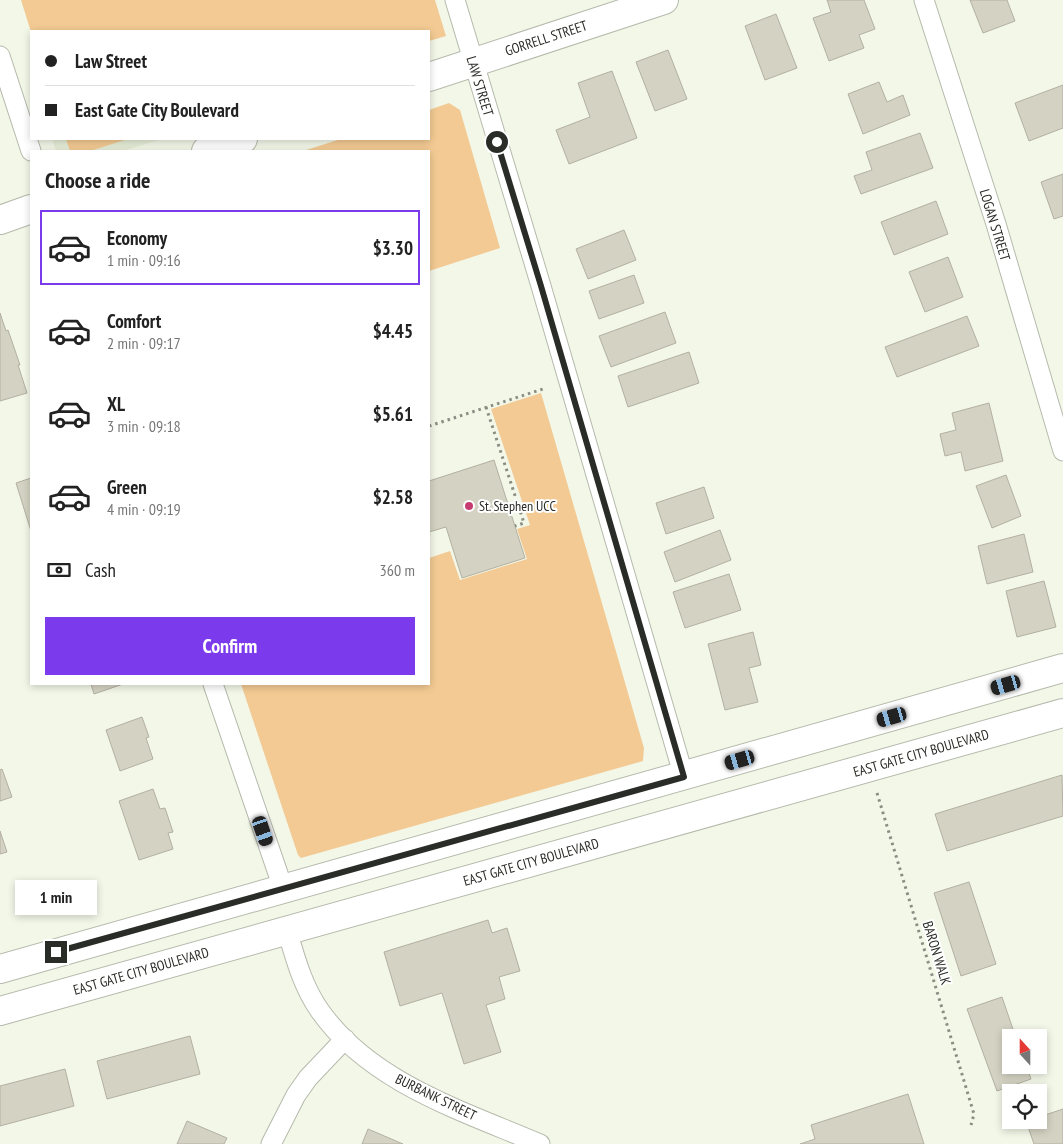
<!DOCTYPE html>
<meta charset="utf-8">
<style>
body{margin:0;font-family:"PT Sans Narrow",sans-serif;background:#f2f2f2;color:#222;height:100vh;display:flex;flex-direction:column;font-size:19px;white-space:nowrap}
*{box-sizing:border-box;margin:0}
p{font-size:16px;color:#767676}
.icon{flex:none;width:28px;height:28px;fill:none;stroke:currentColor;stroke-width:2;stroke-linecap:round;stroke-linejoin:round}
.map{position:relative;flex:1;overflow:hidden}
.panel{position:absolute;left:30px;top:150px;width:400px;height:535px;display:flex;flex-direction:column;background:#fff;border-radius:0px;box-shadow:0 2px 8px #0003}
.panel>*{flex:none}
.guide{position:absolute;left:30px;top:30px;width:400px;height:110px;border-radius:0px;box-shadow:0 2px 8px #0003;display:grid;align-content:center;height:110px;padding:0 15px;background:#fff}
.needle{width:32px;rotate:339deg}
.buttons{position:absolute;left:1002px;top:1029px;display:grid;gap:10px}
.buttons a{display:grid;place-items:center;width:45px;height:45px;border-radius:0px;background:#fff;box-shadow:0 2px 8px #0003;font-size:25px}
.end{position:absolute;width:22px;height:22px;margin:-11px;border:6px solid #2a2c27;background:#fff;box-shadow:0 0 0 2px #fff}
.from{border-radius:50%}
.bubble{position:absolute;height:35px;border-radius:0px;background:#fff;box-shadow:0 2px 8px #0003;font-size:16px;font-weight:800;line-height:35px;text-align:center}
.car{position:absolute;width:15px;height:30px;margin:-15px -8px;border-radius:6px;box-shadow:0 0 4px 1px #0007;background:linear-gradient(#222 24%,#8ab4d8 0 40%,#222 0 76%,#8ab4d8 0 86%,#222 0)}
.guide b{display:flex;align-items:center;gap:18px;height:48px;font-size:19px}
.guide b+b{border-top:1px solid #e0e0e0}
.guide i{width:12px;height:12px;background:#222}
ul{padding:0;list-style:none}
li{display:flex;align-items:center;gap:15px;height:75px;margin:0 10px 8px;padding:0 5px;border:2px solid transparent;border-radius:0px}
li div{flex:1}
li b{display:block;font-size:19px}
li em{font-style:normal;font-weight:800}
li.current{border-color:#7c3aed}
li>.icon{width:45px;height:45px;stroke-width:1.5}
h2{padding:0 15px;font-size:22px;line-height:60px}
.pay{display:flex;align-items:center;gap:12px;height:55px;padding:0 15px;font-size:19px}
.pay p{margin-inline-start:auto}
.primary-button{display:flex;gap:10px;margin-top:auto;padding:10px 15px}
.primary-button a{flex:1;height:58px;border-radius:0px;background:#7c3aed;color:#fff;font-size:20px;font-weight:800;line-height:58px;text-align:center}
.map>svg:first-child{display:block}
.built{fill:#e5edd7}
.green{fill:#f3ca93}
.building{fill:#d4d2c2;stroke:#b3b0a1}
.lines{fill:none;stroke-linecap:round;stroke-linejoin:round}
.street-casing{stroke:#b5baac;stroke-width:21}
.secondary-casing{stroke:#b5baac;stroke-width:30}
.primary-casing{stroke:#b5baac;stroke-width:30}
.path{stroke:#8a8d83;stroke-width:3;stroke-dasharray:2.5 4;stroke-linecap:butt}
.street{stroke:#fff;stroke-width:19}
.secondary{stroke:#fff;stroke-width:28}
.primary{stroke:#fff;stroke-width:28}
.route{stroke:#2a2c27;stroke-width:6}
.poi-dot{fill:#c63b70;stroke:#fff;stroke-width:2}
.labels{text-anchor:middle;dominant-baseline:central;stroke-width:4;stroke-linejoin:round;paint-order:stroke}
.street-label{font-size:14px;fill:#2a2c27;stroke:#fff}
.poi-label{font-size:14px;fill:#2a2c27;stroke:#fff;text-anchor:start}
</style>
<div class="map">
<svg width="1063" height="1144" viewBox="0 0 1063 1144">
<rect width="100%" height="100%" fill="#f2f7e8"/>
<path class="built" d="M52 139H162L123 151H56Z"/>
<g class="green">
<path d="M21 0H435L446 36 429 41V31L31 32Z"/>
<path d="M449 103 460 110 500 248 429 271V151H303L341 139H429V110Z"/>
<path d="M66 139H128L90 151H70Z"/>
<path d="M541 393 644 748 643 761 301 858 298 855 241 684H429V558L450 551 460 580 527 559 517 529 530 525 491 409Z"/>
</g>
<g class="building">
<path d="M827 0H864L875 29 859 35 864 48 829 61 813 18 831 12Z"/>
<path d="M970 0H1007L1015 21 983 33Z"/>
<path d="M776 14 797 68 765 80 745 26Z"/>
<path d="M668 50 687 99 655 111 636 62Z"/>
<path d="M612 71 637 138 569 164 556 130 590 117 578 83Z"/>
<path d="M879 82 887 102 903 95 910 115 863 134 848 94Z"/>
<path d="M1063 85V128L1029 141 1015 103Z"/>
<path d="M920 133 933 168 861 194 854 176 872 170 866 152Z"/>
<path d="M1063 174V216L1054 219 1041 182Z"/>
<path d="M936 201 948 234 894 255 881 222Z"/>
<path d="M624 230 636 260 588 279 576 249Z"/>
<path d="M948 257 963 297 925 312 909 272Z"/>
<path d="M634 275 644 303 599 319 589 291Z"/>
<path d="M665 312 676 343 611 367 599 336Z"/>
<path d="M0 313 6 331 8 330 20 365H18L27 393 0 401Z"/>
<path d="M967 316 979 346 897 377 885 347Z"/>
<path d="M689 352 699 383 628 407 618 376Z"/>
<path d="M989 403 1003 461 965 471 961 452 945 456 940 434 956 430 952 413Z"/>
<path d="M494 460 525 558 462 578 446 527 429 532 430 535 429 536V481Z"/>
<path d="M1006 475 1021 516 992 528 976 486Z"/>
<path d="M31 478V531L16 483Z"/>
<path d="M704 487 714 518 666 534 656 503Z"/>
<path d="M720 530 731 560 675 582 664 552Z"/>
<path d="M1024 534 1033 572 987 584 978 546Z"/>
<path d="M729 574 741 610 685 628 673 592Z"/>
<path d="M1044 581 1056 627 1017 637 1006 591Z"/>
<path d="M753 632 761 665 749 668 758 702 725 710 708 644Z"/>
<path d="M91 684H123L94 694Z"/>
<path d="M142 717 149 737 146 738 153 759 120 771 106 730Z"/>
<path d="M2 769 12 797 0 801V770Z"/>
<path d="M1062 775 1063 816 947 851 935 814Z"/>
<path d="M153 789 160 809 165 808 173 832 168 833 173 849 139 860 119 801Z"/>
<path d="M0 831 7 852 0 854Z"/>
<path d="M969 882 996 964 961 976 934 893Z"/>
<path d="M488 920 492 933 507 928 520 971 499 977 505 999 486 1005 501 1052 464 1064 442 993 400 1006 384 952Z"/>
<path d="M1002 997 1016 1038H1011V1065H1026L1031 1079 997 1091 967 1009Z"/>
<path d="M190 1036 200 1074 107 1099 97 1061Z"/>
<path d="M65 1069 74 1106 0 1126V1086Z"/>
<path d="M908 1094 924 1144H800L815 1139 811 1125Z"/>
<path d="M1063 1109V1144H1034L1026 1121 1039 1120V1117Z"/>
<path d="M187 1121 227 1138 224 1144H177Z"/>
<path d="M368 1129 403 1144H362Z"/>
</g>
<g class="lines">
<defs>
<g id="street">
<path d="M455 0 541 286 684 777"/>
<path d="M924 0 996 224 1063 451"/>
<path d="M0 56 31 151"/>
<path d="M213 684 283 888"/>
<path d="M287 930C295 958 303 987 320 1011 371 1083 463 1111 540 1144"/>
<path d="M271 1144 296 1095 308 1078 345 1039"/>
</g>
<g id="secondary">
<path d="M429 77 664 0"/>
<path d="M206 151 243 139"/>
<path d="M0 220 31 209"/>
</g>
<g id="primary">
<path d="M0 969 1063 668"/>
<path d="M0 1011 1063 713"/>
</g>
</defs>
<use href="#street" class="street-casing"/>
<use href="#secondary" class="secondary-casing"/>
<use href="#primary" class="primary-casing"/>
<g class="path">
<path d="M486 407 524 523 515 526"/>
<path d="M429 426 543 389"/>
<path d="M877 793 974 1114 971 1125"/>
</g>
<use href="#street" class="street"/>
<use href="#secondary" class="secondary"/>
<use href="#primary" class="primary"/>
</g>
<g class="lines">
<path class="route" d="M56 952 684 777 541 286 497 142"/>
</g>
<circle class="poi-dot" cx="469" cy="506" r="5"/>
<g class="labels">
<g class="street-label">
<text transform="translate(546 38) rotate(-18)">GORRELL STREET</text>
<text transform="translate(480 86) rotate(73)">LAW STREET</text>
<text transform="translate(995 225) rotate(73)">LOGAN STREET</text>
<text transform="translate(921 753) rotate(-16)">EAST GATE CITY BOULEVARD</text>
<text transform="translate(531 862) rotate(-16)">EAST GATE CITY BOULEVARD</text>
<text transform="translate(937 953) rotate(73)">BARON WALK</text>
<text transform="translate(141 971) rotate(-16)">EAST GATE CITY BOULEVARD</text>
<text transform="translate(436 1097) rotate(26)">BURBANK STREET</text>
</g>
<g class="poi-label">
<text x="479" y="506">St. Stephen UCC</text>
</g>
</g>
</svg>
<div class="buttons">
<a><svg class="needle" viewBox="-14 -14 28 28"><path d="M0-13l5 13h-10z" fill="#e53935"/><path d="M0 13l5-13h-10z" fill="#767676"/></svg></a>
<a><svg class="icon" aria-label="locate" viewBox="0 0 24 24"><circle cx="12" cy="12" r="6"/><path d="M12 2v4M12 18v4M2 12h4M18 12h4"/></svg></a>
</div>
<i class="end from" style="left:497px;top:142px"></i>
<i class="end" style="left:56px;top:952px"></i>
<div class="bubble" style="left:15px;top:880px;width:82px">1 min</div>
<i class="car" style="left:1006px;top:685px;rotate:254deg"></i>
<i class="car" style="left:892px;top:717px;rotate:254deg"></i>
<i class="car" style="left:740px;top:760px;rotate:254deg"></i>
<i class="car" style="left:263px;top:831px;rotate:161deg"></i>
<div class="guide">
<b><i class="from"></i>Law Street</b>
<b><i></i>East Gate City Boulevard</b>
</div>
<section class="panel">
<h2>Choose a ride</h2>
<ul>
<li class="current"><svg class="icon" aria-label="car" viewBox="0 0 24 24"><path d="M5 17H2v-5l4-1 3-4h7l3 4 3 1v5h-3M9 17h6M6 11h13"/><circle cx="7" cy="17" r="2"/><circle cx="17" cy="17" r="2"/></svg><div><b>Economy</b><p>1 min · 09:16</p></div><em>$3.30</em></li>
<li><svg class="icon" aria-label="car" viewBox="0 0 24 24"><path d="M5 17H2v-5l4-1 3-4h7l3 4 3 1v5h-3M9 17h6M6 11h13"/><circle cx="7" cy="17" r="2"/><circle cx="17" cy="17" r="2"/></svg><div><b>Comfort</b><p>2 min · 09:17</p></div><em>$4.45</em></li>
<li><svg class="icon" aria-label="car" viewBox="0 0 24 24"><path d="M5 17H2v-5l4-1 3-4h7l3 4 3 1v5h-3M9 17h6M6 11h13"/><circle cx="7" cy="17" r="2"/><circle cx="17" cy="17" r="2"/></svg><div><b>XL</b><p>3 min · 09:18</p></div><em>$5.61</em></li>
<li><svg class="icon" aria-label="car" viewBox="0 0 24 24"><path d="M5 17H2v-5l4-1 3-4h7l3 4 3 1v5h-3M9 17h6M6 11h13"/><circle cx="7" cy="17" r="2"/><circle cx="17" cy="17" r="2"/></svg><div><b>Green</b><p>4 min · 09:19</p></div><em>$2.58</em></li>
</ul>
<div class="pay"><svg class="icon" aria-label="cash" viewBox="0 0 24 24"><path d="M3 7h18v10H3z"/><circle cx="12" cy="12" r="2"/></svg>Cash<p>360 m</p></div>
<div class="primary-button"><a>Confirm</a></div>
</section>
</div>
